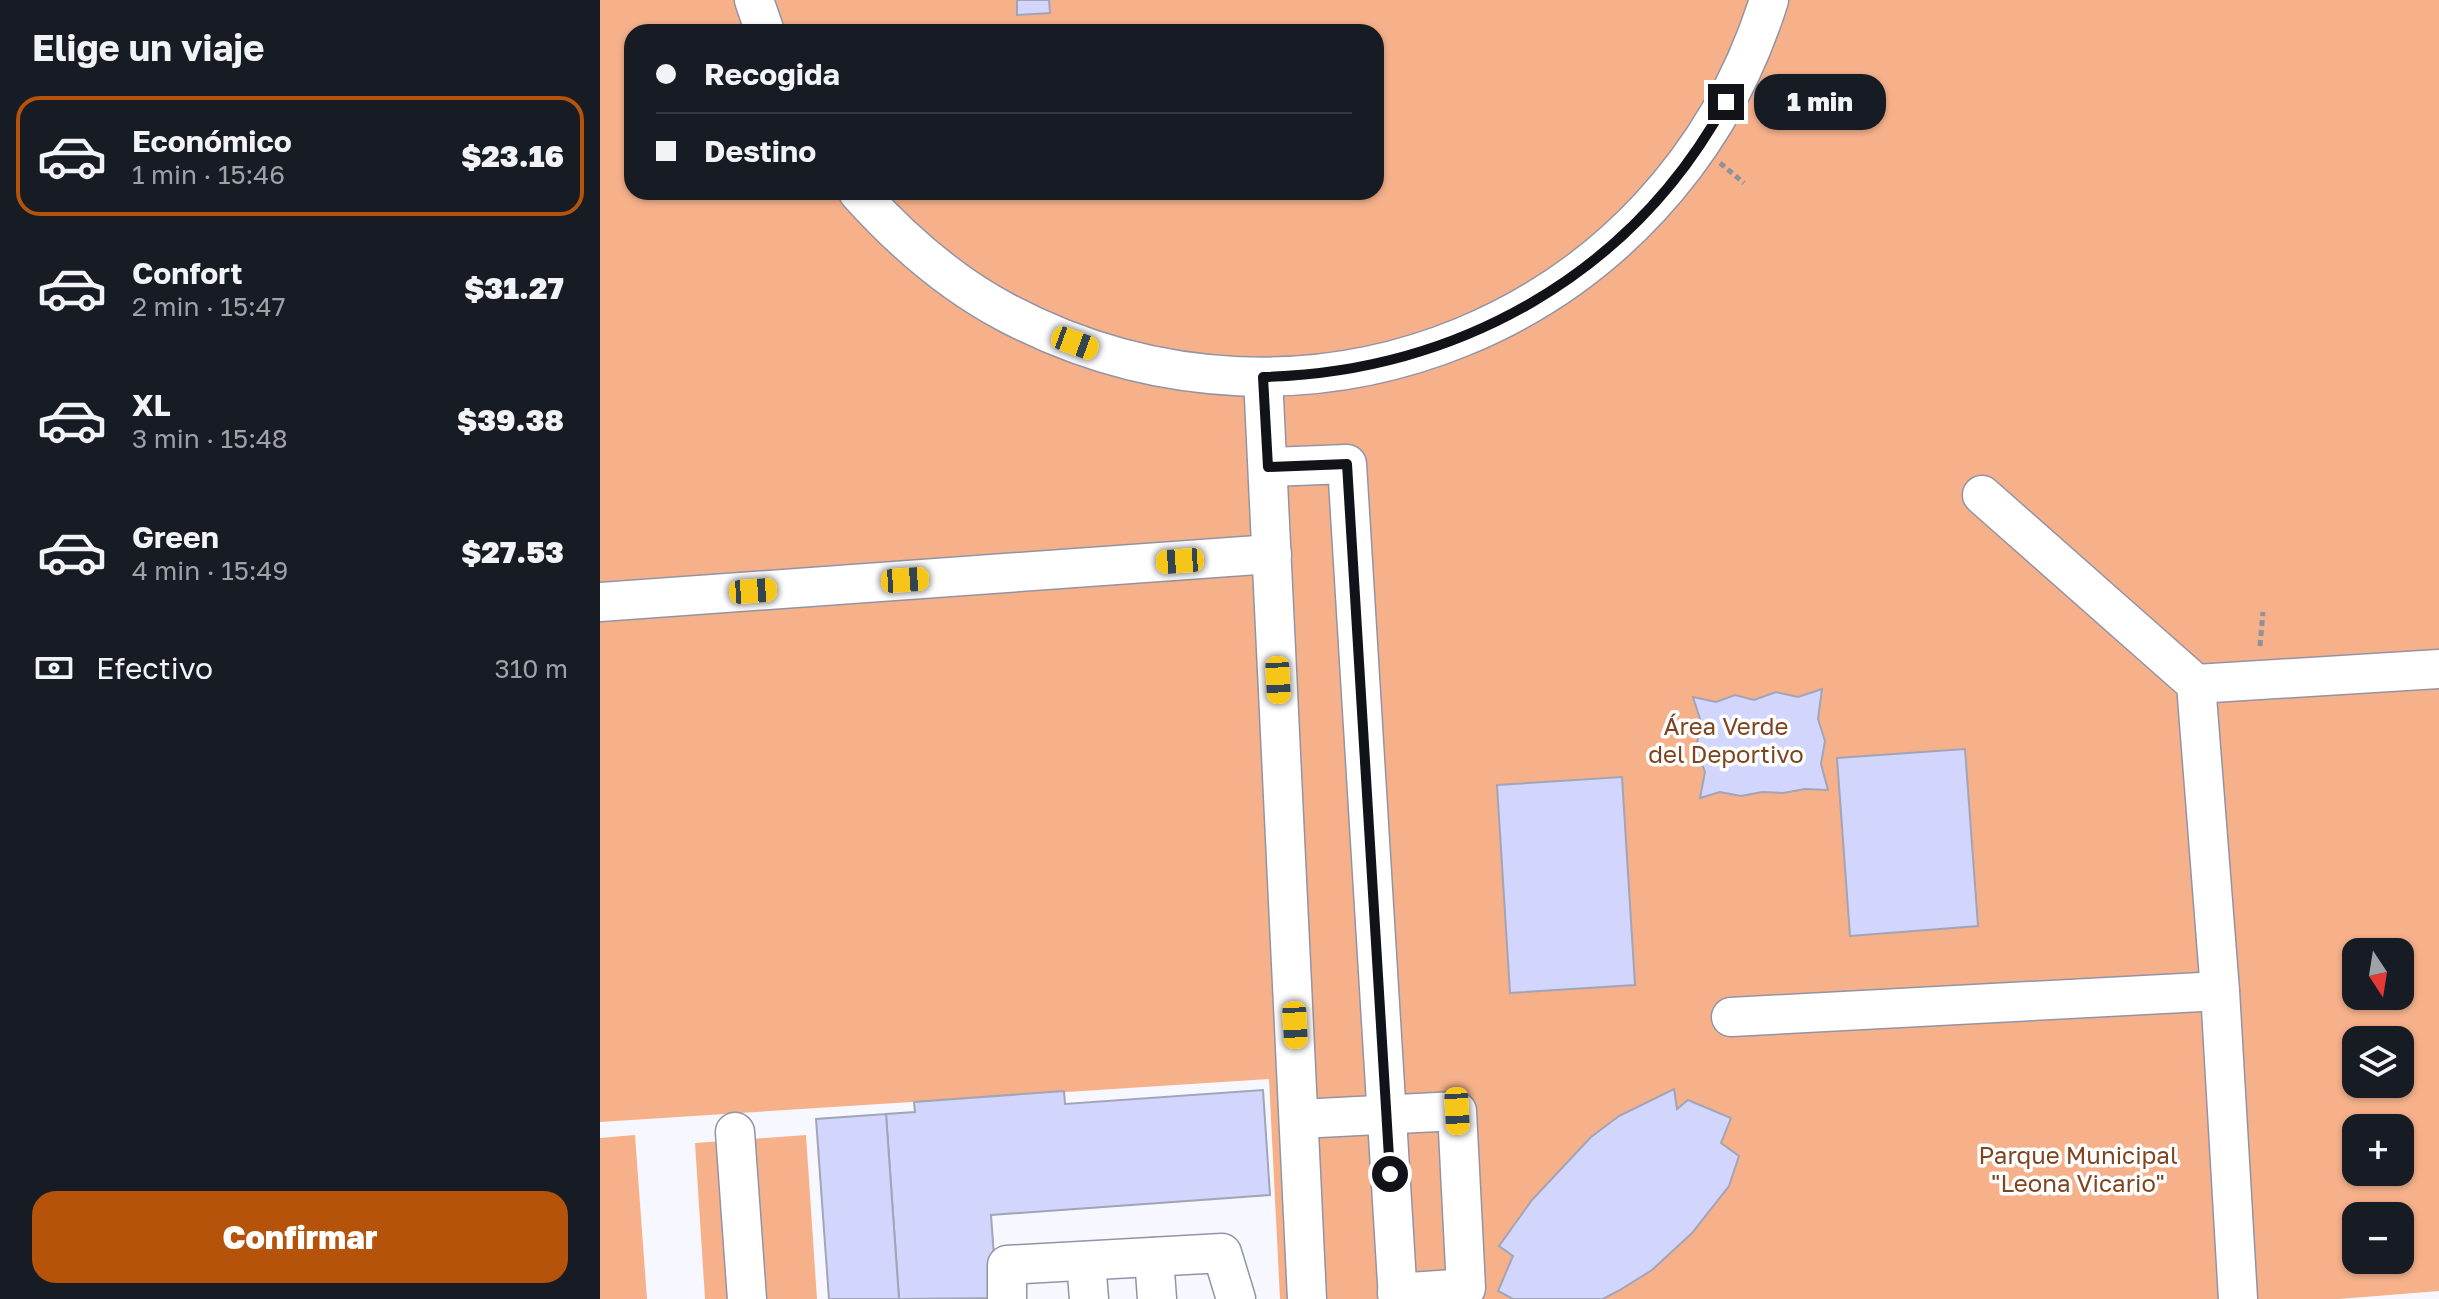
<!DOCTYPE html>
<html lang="es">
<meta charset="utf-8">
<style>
body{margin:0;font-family:"Golos Text",sans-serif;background:#20242c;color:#f1f3f6;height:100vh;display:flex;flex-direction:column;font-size:30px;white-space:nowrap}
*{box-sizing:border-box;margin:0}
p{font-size:26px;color:#9ea1a6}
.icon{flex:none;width:44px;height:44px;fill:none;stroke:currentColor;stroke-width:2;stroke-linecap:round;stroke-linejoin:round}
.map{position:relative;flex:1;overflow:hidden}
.drawer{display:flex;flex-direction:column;background:#171b24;width:600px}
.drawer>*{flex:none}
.top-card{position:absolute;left:24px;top:24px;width:760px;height:176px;border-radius:24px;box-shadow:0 2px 6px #0004;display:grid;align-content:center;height:176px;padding:0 32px;background:#171b24}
.needle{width:52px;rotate:168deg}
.buttons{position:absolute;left:1742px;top:938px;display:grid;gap:16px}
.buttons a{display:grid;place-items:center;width:72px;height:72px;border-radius:16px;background:#171b24;box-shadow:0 2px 6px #0004;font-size:40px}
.end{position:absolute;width:36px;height:36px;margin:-18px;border:10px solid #121319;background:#fff;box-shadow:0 0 0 4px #fff}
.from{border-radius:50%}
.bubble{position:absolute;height:56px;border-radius:24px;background:#171b24;box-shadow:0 2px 6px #0004;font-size:26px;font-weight:800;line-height:56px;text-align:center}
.car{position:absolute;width:24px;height:48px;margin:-24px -12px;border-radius:10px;box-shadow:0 0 6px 2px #0007;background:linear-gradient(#f5c518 24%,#345 0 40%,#f5c518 0 76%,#345 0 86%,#f5c518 0)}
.top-card b{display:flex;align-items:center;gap:28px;height:76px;font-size:30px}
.top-card b+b{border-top:2px solid #363941}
.top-card i{width:20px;height:20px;background:#f1f3f6}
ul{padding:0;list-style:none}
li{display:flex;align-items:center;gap:24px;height:120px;margin:0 16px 12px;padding:0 16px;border:4px solid transparent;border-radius:24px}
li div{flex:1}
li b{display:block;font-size:30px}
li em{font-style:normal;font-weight:800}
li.active{border-color:#b45309}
li>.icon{width:72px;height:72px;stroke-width:1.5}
h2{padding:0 32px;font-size:36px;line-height:96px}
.pay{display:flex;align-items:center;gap:20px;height:88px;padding:0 32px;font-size:30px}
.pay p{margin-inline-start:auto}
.cta{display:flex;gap:16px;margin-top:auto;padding:16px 32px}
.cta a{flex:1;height:92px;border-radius:24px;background:#b45309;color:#fff;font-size:32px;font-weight:800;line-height:92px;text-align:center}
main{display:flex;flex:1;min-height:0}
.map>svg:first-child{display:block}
.green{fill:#f6b18a;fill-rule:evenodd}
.building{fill:#d2d6fc;stroke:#a2a4b7;stroke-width:2}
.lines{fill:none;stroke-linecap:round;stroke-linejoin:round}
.minor-casing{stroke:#9294a6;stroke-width:41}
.path{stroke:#909199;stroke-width:5;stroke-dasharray:6 4;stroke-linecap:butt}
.minor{stroke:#fff;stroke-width:38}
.route{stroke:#121319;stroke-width:10}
.labels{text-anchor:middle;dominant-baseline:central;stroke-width:7;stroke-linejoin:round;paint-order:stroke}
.park-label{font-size:24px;fill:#7f441f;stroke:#fff}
</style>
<main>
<section class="drawer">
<h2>Elige un viaje</h2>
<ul>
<li class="active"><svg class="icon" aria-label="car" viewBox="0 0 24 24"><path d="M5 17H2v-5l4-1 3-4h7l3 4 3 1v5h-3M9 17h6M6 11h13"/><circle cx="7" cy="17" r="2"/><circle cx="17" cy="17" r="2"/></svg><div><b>Económico</b><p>1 min · 15:46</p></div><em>$23.16</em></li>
<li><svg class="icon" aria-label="car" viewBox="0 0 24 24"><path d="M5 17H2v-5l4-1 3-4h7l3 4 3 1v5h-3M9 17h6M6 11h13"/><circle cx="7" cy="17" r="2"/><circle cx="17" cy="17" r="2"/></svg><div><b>Confort</b><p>2 min · 15:47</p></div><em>$31.27</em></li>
<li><svg class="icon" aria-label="car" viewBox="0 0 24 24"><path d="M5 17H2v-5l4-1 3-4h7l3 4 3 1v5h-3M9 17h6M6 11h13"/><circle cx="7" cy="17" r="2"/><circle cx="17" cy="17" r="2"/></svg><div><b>XL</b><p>3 min · 15:48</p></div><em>$39.38</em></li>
<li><svg class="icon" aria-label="car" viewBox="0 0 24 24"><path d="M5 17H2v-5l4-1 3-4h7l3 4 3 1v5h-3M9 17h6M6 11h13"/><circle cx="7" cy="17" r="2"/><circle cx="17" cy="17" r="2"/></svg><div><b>Green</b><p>4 min · 15:49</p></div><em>$27.53</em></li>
</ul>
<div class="pay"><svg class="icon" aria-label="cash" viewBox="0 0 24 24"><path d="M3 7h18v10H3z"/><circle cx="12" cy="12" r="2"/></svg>Efectivo<p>310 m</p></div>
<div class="cta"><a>Confirmar</a></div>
</section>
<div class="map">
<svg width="1839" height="1299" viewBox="0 0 1839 1299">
<rect width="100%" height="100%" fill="#f6f7ff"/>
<g class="green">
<path d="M0 0H1839V1291L1739 1299H680L669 1079 0 1122ZM32 32H776V192H32ZM1756 952H1800V996H1756ZM1756 1040H1800V1084H1756ZM1756 1128H1800V1172H1756ZM1756 1216H1800V1260H1756Z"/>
<path d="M35 1135 47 1299H0V1138Z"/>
<path d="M206 1135 217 1299H105L95 1143Z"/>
</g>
<g class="building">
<path d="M417 0H449L450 13 417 15Z"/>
<path d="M1222 689 1218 719 1225 741 1221 764 1228 790 1205 789 1183 793 1162 792 1141 796 1120 792 1100 798 1105 772 1096 748 1101 722 1093 697 1116 702 1135 695 1154 700 1176 692 1198 697Z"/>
<path d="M1365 749 1378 926 1250 936 1237 758Z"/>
<path d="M1022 777 1035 985 910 993 897 785Z"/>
<path d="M1074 1089 1077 1109 1088 1100 1131 1118 1121 1143 1139 1156 1129 1186 1092 1233 1052 1270 1020 1290 1003 1299H913L898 1291 913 1256 899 1246 932 1200 991 1137 1019 1116Z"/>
<path d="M663 1090 670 1195 391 1215 397 1298 299 1299 286 1114 315 1112 314 1102 464 1091 465 1104Z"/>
<path d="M286 1114 299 1299H229L216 1119Z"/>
</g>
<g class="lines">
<defs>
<g id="minor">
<path d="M154 0 165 32"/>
<path d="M258 192C301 240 350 283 407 313 707 471 1068 323 1169 0"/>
<path d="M663 377 707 1299"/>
<path d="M668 467 747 464 798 1299"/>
<path d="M1382 495 1596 684 1620 991 1638 1299"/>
<path d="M0 602 672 554"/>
<path d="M1596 684 1839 669"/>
<path d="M1131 1017 1620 991"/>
<path d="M699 1119 857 1111 866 1288 797 1293"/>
<path d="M135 1132 147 1299"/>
<path d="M554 1257 557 1299"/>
<path d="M486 1261 489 1299"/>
<path d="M407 1299V1265L622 1253 636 1299"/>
</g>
</defs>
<use href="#minor" class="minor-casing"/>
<g class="path">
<path d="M1120 163 1144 183"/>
<path d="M1660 646 1663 612"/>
</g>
<use href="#minor" class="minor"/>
</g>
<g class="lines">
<path class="route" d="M790 1174 747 464 668 467 663 377C858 372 1032 274 1126 102"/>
</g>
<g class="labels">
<g class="park-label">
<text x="1126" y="725">Área Verde<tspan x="1126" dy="28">del Deportivo</tspan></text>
<text x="1478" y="1154">Parque Municipal<tspan x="1478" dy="28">"Leona Vicario"</tspan></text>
</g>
</g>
</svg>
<div class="buttons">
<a><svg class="needle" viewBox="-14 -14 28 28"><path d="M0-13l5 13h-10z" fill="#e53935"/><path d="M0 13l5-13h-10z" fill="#9ea1a6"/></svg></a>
<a><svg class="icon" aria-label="layers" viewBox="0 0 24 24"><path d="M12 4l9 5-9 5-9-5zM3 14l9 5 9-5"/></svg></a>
<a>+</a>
<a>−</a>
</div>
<i class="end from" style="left:790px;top:1174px"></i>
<i class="end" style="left:1126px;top:102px"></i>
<div class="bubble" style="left:1154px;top:74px;width:132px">1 min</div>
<i class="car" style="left:475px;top:343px;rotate:110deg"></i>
<i class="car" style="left:580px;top:561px;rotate:266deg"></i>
<i class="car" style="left:305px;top:580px;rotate:86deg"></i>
<i class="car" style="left:153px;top:591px;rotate:86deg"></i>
<i class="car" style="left:678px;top:680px;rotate:177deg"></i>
<i class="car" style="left:695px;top:1025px;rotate:177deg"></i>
<i class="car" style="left:857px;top:1111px;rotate:177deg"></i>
<div class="top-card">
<b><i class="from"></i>Recogida</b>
<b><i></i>Destino</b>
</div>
</div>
</main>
